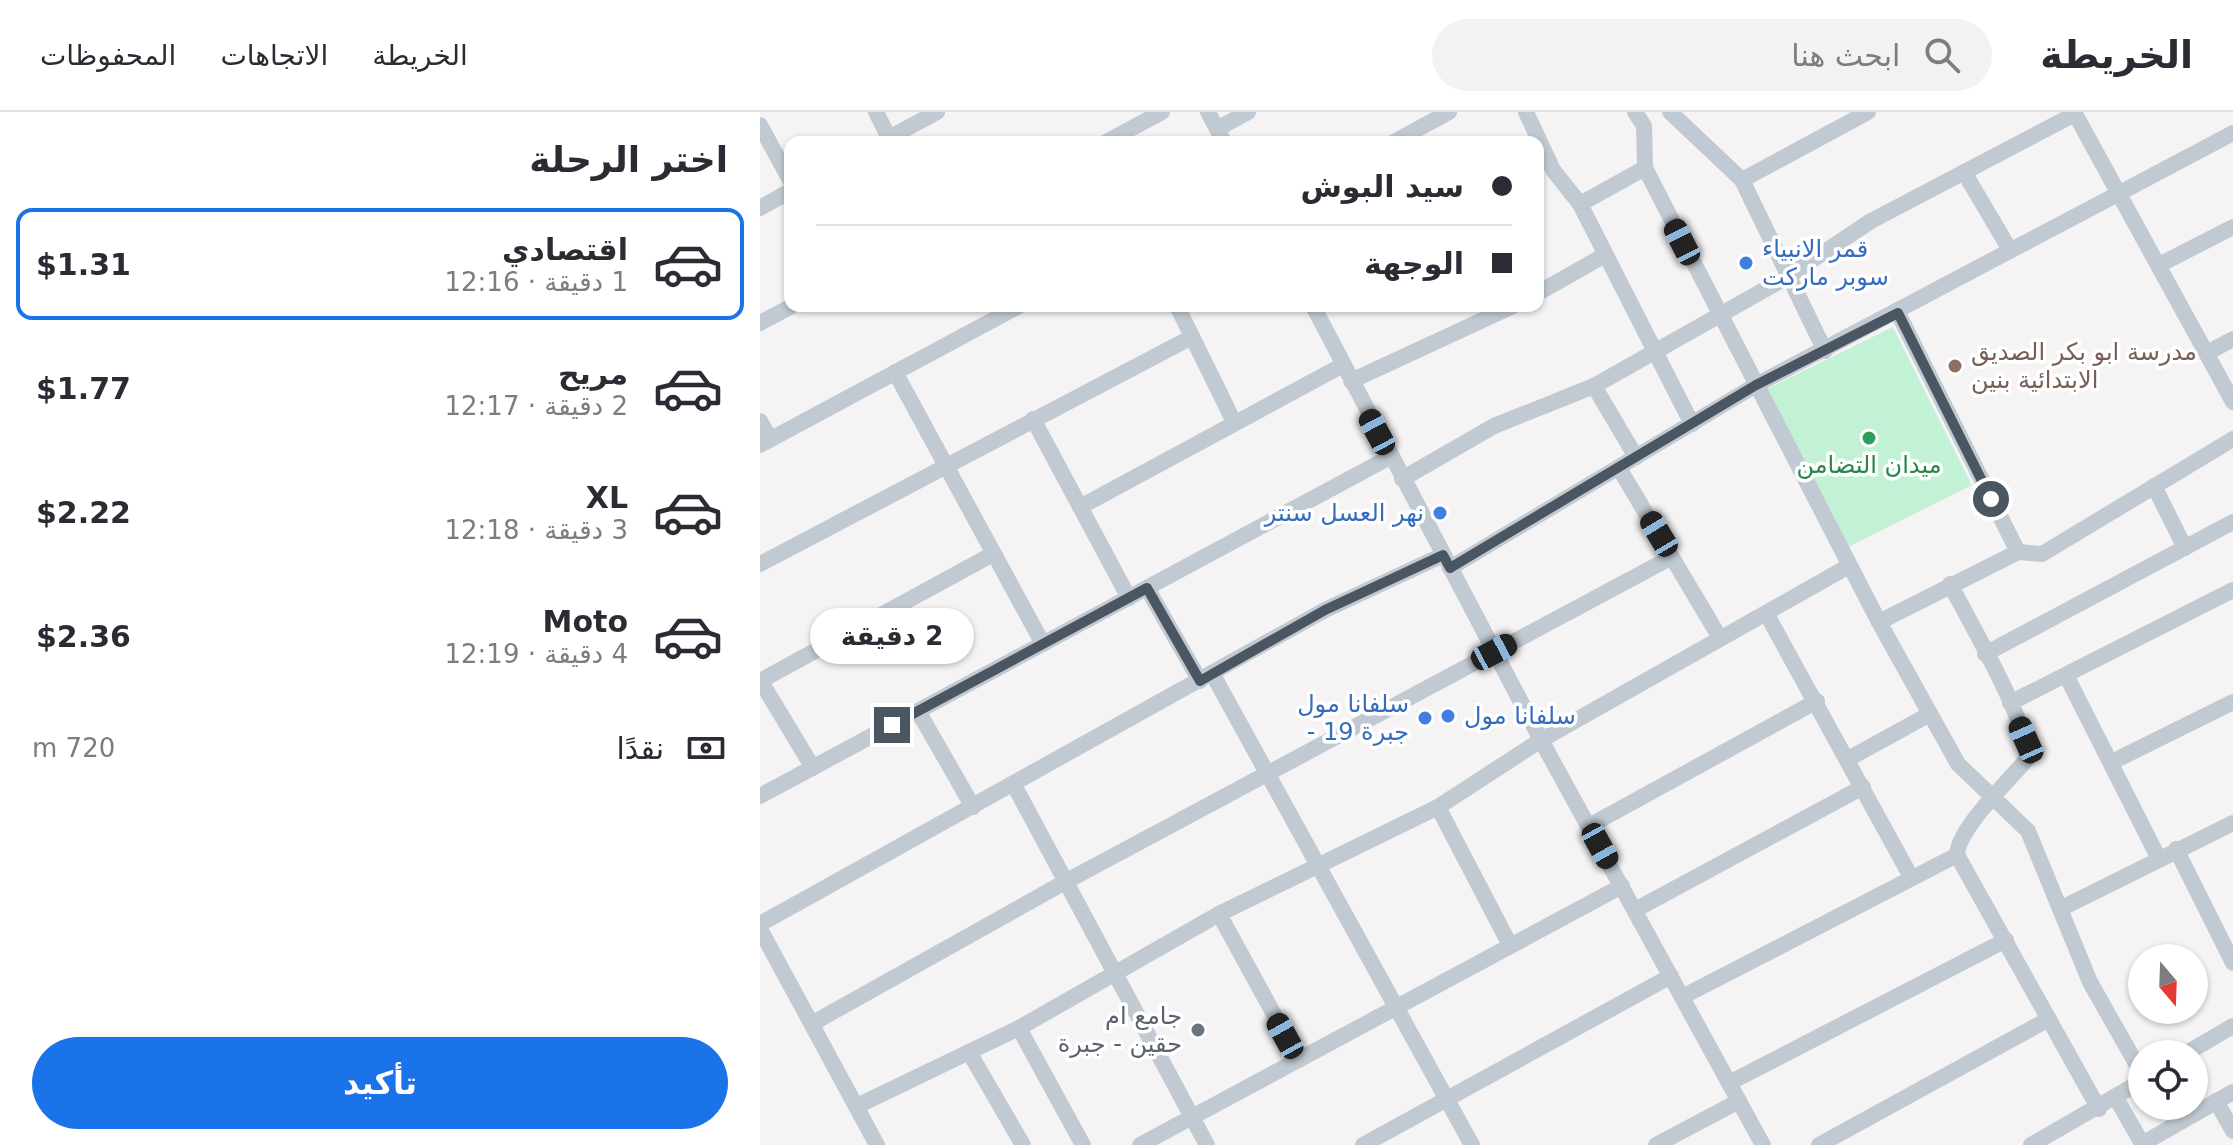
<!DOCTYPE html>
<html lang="ar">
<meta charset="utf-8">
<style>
body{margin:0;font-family:"DejaVu Sans","Noto Naskh Arabic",sans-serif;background:#f2f2f3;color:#2b2b33;direction:rtl;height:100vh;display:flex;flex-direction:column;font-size:30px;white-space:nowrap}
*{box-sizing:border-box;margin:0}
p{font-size:26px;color:#7c7c81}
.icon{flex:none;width:44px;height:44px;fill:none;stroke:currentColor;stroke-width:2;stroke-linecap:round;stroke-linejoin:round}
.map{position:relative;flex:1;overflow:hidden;direction:ltr}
.side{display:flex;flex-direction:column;background:#fff;width:760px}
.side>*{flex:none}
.top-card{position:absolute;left:24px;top:24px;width:760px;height:176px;border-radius:16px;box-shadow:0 2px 6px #0004;direction:rtl;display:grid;align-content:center;height:176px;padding:0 32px;background:#fff}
.needle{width:52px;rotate:161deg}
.fabs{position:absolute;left:1368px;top:832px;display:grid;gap:16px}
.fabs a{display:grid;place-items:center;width:80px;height:80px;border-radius:50%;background:#fff;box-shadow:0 2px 6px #0004;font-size:40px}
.end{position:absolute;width:36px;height:36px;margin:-18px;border:10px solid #4a5661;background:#fff;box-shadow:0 0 0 4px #fff}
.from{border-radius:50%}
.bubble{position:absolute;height:56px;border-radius:28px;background:#fff;box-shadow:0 2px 6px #0004;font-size:26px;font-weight:800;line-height:56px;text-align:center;direction:rtl}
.car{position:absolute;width:24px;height:48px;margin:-24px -12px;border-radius:10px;box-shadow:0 0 6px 2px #0007;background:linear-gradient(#222 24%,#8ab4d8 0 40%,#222 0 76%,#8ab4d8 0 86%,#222 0)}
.top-card b{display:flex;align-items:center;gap:28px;height:76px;font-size:30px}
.top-card b+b{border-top:2px solid #e1e1e2}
.top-card i{width:20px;height:20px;background:#2b2b33}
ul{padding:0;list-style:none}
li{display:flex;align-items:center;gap:24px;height:112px;margin:0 16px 12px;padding:0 16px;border:4px solid transparent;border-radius:16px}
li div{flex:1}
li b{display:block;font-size:30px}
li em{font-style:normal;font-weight:800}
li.selected{border-color:#1a73e8}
li>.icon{width:72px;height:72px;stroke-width:1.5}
h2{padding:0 32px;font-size:36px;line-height:96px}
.pay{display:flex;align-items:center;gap:20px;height:88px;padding:0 32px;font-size:30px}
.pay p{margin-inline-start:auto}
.primary-button{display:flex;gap:16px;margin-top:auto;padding:16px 32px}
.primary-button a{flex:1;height:92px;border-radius:48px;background:#1a73e8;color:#fff;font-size:32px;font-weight:800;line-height:92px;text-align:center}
header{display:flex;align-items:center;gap:48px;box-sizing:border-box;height:112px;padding:0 40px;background:#fff;border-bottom:2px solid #e1e1e2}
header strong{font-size:38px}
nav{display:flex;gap:44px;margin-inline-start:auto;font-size:28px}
.search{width:560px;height:72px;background:#f2f2f3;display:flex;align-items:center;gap:20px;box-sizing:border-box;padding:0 28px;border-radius:44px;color:#7c7c81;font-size:30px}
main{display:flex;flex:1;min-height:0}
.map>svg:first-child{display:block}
.green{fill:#c3f1d5}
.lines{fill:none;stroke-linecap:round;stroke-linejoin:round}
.minor{stroke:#c1cad2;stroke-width:16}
.route{stroke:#4a5661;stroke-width:10}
.shop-dot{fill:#3f7fe0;stroke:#fff;stroke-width:3}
.education-dot{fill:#8d6e63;stroke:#fff;stroke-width:3}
.leisure-dot{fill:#2e9e5b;stroke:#fff;stroke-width:3}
.worship-dot{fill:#6b7280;stroke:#fff;stroke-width:3}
.labels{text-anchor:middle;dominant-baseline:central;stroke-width:7;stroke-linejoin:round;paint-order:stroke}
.shop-label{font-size:24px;fill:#366cbe;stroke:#fff;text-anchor:start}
.education-label{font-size:24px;fill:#785e54;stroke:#fff;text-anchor:start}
.leisure-label{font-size:24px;fill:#27864d;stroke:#fff}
.worship-label{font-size:24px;fill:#5b616d;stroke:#fff;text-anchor:end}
</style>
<header>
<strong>الخريطة</strong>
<div class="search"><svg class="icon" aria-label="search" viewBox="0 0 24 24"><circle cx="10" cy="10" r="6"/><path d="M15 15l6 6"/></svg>ابحث هنا</div>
<nav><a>الخريطة</a><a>الاتجاهات</a><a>المحفوظات</a></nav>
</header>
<main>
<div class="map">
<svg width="1473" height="1033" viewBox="0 0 1473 1033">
<rect width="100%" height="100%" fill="#f5f3f3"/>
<path class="green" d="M1133 215 1212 373 1084 437 1005 278Z"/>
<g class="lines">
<g class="minor">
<path d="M116 0 131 30"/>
<path d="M448 0 464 30"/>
<path d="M766 0 793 58 820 92 932 312"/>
<path d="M875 0 884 14 885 56 1119 510 1258 440 1282 442 1473 327"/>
<path d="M910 0 982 68 1065 239"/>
<path d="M1314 0 1473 290"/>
<path d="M0 13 30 68"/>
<path d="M457 17 488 0"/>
<path d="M129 26 177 0"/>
<path d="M346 30 402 0"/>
<path d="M634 30 689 0"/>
<path d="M1204 60 1250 138"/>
<path d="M982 68 1108 0"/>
<path d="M820 92 885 56"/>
<path d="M0 96 30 79"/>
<path d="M1399 153 1473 115"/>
<path d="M778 181 845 143"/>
<path d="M417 194 474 310"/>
<path d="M553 194 781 628 1003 1033"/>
<path d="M1138 201 1258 440"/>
<path d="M0 211 32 194"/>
<path d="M1447 241 1473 227"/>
<path d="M135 260 283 532"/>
<path d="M591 269 753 194"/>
<path d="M834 274 876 345"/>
<path d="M273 307 369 486"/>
<path d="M0 309 10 327"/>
<path d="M0 333 259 194"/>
<path d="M859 356 960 526"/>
<path d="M642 367 734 314 834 274 1027 165 1111 109 1315 2"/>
<path d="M1394 374 1425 436"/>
<path d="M320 395 583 253"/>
<path d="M0 452 432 225"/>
<path d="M690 456 996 273 1473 21"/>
<path d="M1190 472C1209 509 1270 612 1267 647 1248 670 1198 716 1197 743L1339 997"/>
<path d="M387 476 440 569"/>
<path d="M1006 501 1151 765"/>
<path d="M1119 510 1198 652 1268 719 1330 870 1382 962"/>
<path d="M1225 542 1473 410"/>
<path d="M452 561 712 1033"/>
<path d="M1306 563 1398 745"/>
<path d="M0 568 53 656"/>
<path d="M0 569 233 442"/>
<path d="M1250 591 1473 478"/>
<path d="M158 599 213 695"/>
<path d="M1088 647 1170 602"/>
<path d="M1352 650 1473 590"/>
<path d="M254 673 447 1033"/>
<path d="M0 684 630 345"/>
<path d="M678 695 750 833"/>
<path d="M829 714 1057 589"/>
<path d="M1416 737 1473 851"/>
<path d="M1300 797 1473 711"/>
<path d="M875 798 1103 675"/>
<path d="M459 802 539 948"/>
<path d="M0 812 565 498 683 443"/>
<path d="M0 817 117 1033"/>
<path d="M922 885 1197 743"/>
<path d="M53 911 305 770 912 445"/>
<path d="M259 916 323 1033"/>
<path d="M209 940 263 1033"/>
<path d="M1425 942 1473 914"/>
<path d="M969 971 1246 828"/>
<path d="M1356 986 1383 1033"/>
<path d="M1456 989 1473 1019"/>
<path d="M97 994 259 916 459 802 678 695 781 628 1089 454"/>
<path d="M1382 1032 1473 980"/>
<path d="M380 1033 862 774"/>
<path d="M603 1033 911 864"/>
<path d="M896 1033 979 989"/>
<path d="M1059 1033 1289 907"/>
<path d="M1271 1033 1382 969"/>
</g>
</g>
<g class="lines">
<path class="route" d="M132 613 387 476 440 569 565 498 683 443 690 456 996 273 1138 201 1231 387"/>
</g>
<g class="shop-dot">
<circle cx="986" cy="151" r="8"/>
<circle cx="680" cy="401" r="8"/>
<circle cx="688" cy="604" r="8"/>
<circle cx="665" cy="606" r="8"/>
</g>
<circle class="education-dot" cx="1195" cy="254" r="8"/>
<circle class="leisure-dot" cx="1109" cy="326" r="8"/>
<circle class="worship-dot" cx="438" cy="918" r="8"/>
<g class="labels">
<g class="shop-label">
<text x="1002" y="137">قمر الانبياء<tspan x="1002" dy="28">سوبر ماركت</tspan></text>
<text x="664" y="401" text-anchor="end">نهر العسل سنتر</text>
<text x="649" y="592" text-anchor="end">سلفانا مول<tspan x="649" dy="28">- جبرة 19</tspan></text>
<text x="704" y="604">سلفانا مول</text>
</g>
<g class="education-label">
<text x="1211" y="240">مدرسة ابو بكر الصديق<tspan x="1211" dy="28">الابتدائية بنين</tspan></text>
</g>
<g class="leisure-label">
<text x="1109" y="353">ميدان التضامن</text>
</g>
<g class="worship-label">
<text x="422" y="904">جامع ام<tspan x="422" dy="28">حقين - جبرة</tspan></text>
</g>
</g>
</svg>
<div class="fabs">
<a><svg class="needle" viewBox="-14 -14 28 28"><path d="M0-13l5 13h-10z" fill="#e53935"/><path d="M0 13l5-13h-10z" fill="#7c7c81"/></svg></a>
<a><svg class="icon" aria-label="locate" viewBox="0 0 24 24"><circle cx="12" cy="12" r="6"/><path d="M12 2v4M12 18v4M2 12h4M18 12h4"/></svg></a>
</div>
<i class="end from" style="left:1231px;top:387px"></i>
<i class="end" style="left:132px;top:613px"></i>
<div class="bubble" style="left:50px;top:496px;width:164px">2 دقيقة</div>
<i class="car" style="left:922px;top:130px;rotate:333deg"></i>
<i class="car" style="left:617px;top:320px;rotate:332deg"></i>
<i class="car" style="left:899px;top:422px;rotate:329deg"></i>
<i class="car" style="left:734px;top:540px;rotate:62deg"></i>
<i class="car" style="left:1266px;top:628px;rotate:336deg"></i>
<i class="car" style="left:840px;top:734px;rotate:151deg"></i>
<i class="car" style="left:525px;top:924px;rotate:331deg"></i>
<div class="top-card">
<b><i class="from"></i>سيد البوش</b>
<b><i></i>الوجهة</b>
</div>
</div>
<section class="side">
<h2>اختر الرحلة</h2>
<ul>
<li class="selected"><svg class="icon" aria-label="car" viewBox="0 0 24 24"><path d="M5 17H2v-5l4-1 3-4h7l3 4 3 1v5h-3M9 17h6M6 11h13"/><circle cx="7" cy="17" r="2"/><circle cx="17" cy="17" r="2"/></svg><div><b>اقتصادي</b><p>1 دقيقة · 12:16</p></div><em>$1.31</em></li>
<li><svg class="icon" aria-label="car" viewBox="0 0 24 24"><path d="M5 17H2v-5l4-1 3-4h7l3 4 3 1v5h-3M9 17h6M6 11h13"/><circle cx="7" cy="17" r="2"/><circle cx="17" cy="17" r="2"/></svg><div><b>مريح</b><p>2 دقيقة · 12:17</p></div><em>$1.77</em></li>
<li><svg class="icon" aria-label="car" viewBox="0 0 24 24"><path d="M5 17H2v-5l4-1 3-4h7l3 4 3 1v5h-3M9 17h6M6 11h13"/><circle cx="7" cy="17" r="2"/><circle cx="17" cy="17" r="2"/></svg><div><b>XL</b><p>3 دقيقة · 12:18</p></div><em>$2.22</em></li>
<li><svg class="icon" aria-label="car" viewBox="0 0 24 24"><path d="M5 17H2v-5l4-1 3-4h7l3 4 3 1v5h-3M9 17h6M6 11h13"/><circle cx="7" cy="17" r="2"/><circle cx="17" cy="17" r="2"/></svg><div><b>Moto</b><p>4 دقيقة · 12:19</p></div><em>$2.36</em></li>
</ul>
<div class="pay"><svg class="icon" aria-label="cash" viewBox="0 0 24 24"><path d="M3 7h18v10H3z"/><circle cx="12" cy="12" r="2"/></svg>نقدًا<p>720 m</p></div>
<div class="primary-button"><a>تأكيد</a></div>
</section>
</main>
